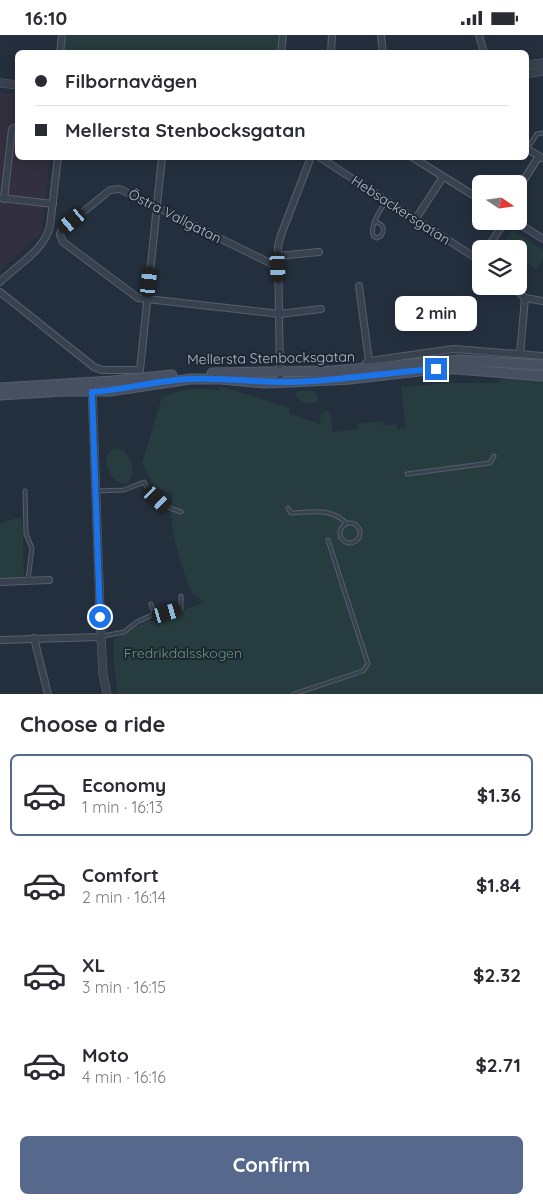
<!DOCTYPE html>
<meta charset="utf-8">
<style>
body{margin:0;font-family:Quicksand,sans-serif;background:#f7f7f7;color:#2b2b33;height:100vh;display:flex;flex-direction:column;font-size:19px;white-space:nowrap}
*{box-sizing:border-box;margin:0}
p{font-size:16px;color:#7c7c81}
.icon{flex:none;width:28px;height:28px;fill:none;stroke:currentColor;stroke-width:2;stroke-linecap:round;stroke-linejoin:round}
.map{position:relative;height:659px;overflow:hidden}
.drawer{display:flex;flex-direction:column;background:#fff;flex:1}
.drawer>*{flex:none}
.hud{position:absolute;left:15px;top:15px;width:514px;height:110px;border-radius:8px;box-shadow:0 2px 12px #0003;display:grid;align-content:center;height:110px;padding:0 20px;background:#fff}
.needle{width:32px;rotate:103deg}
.tools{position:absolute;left:472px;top:140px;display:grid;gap:10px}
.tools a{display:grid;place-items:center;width:55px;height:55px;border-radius:8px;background:#fff;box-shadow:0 2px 12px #0003;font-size:25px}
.end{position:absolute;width:22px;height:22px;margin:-11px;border:6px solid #1a73e8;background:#fff;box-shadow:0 0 0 2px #fff}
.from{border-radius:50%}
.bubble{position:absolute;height:35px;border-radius:8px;background:#fff;box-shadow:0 2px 12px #0003;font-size:16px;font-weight:800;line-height:35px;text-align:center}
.car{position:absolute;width:15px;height:30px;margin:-15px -8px;border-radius:6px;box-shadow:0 0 4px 1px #0007;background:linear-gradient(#222 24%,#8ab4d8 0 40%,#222 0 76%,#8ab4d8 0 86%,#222 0)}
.hud b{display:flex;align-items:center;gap:18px;height:48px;font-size:19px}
.hud b+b{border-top:1px solid #e1e1e2}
.hud i{width:12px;height:12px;background:#2b2b33}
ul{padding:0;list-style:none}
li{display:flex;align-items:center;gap:15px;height:82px;margin:0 10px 8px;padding:0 10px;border:2px solid transparent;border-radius:8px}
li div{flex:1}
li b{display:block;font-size:19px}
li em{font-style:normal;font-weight:800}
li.selected{border-color:#56698c}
li>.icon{width:45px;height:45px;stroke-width:1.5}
h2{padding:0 20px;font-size:22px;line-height:60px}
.button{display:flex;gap:10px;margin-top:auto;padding:10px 20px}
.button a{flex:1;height:58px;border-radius:8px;background:#56698c;color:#fff;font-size:20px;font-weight:800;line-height:58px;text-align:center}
.status{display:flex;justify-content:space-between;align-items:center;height:35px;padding:0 25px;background:#fff;direction:ltr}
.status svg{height:14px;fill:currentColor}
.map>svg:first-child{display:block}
.medical{fill:#32303f}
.green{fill:#263c3f}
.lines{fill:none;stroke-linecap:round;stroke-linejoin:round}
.service-casing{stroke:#565f6c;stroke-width:5}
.minor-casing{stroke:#565f6c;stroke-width:8}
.tertiary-casing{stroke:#565f6c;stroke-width:9}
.secondary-casing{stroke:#565f6c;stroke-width:11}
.service{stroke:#38414e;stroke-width:3}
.minor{stroke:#38414e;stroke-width:6}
.tertiary{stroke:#38414e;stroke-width:8}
.secondary{stroke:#465061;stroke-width:9}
.route{stroke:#1a73e8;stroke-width:6}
.labels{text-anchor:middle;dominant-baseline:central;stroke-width:4;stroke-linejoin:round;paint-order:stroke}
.street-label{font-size:14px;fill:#b4bcc9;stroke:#1d2633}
.park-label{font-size:14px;fill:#6b9a76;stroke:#1d2633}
</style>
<div class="status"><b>16:10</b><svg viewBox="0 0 49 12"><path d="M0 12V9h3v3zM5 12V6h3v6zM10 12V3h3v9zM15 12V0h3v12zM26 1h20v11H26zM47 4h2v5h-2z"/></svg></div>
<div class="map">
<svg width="543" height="659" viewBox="0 0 543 659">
<rect width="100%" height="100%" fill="#242f3e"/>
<path class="medical" d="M0 58 17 60 18 122 50 123 41 198 0 236Z"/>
<g class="green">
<path d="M62 0H283L281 17 60 18Z"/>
<path d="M512 195 543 215V224L536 234 519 223V214H505L502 211Z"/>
<path d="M506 341 543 344V659H118L114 632V604L143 588 187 574 205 567 193 560C182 535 165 485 173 459L154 452 142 428 162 362C182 355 197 349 218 356L220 351 290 373 289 378 320 389 321 378 327 376 330 379 333 397 358 394 357 389 383 386V391L396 389 398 394 406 393 401 352 447 348H498L502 343Z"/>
<path d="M298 355 314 356 318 362 317 367C309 370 299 368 295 360Z"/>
<path d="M116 413 124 416C129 422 133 429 132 438 128 469 88 424 116 413Z"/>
<path d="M21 482 23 500 24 544 0 545V488Z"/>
</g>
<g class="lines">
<defs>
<g id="service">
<path d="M531 108 537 99 543 98"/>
<path d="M375 186C383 190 386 193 381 201L377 203 373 201C370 189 380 176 386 166"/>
<path d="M407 439 490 428 494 421"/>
<path d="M25 456 26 499 32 513 28 545"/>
<path d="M96 456 124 455 144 447C153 465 162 471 181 477"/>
<path d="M288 473 291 478C310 477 332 472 347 489"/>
<circle cx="350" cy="498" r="10"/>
<path d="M151 569 154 579"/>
<path d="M103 601 124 597 137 587 154 579 181 574V561"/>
<path d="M294 659 363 636 368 629 328 505"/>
</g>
<g id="minor">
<path d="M381 0 383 18"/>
<path d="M479 0 484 18"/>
<path d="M60 18 62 0"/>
<path d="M281 18 283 0"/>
<path d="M331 18 332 0"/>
<path d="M526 113 542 123"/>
<path d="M319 122 476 223 479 224 481 229"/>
<path d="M412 122 481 165"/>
<path d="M520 151 539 121"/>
<path d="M2 163 53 169"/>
<path d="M4 164 12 94 18 91"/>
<path d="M415 185 443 142"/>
<path d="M515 186 543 204"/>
<path d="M487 214 505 186"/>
<path d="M278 221 319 217"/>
<path d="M278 232 120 154 110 155 61 195 60 200 63 207 138 263 280 279 321 274"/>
<path d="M0 247C17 230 44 216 50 191L58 122"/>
<path d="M359 251 369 326 366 328"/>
<path d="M512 251 525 263 543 266"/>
<path d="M0 257 94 332 102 335H140L162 122"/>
<path d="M520 319 525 263"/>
<path d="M369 326 454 314 543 321"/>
<path d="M280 347 278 211 281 200 311 122"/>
<path d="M0 547 49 545"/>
<path d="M34 603 48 659"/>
<path d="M0 605 101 602"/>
</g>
<g id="tertiary">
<path d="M526 30 543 28"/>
<path d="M526 39 543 36"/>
<path d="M0 48 18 50"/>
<path d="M92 352 101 602 103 639 107 659"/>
</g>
<g id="secondary">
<path d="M212 338 332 336 458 325 543 330"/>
<path d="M0 353 113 346 172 340"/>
<path d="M0 360 63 356H110L190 344H221L264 348 291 347 350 344 436 334H457L543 341"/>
</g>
</defs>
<use href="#service" class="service-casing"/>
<use href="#minor" class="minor-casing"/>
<use href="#tertiary" class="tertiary-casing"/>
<use href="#secondary" class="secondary-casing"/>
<use href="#service" class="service"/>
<use href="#minor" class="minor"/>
<use href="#tertiary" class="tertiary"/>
<use href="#secondary" class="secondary"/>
</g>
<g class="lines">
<path class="route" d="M100 582 92 357C125 355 157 345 190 344 224 342 258 348 292 347 340 346 388 337 436 334"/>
</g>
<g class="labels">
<g class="street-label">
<text transform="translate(401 175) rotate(33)">Hebsackersgatan</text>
<text transform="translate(175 181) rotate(27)">Östra Vallgatan</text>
<text transform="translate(271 323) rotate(-1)">Mellersta Stenbocksgatan</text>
</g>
<g class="park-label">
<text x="183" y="618">Fredrikdalsskogen</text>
</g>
</g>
</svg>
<div class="tools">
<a><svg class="needle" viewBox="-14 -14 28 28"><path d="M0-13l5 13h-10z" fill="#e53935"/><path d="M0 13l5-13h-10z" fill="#7c7c81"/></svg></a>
<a><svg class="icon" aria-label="layers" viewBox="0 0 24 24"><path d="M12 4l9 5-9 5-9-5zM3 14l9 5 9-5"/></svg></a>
</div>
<i class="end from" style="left:100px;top:582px"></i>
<i class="end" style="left:436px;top:334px"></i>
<div class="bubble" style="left:395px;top:261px;width:82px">2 min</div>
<i class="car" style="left:72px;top:186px;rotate:230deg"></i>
<i class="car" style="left:278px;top:232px;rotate:177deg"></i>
<i class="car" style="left:149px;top:247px;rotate:6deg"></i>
<i class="car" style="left:157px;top:464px;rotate:133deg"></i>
<i class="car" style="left:167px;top:578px;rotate:74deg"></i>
<div class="hud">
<b><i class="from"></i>Filbornavägen</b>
<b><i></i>Mellersta Stenbocksgatan</b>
</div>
</div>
<section class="drawer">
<h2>Choose a ride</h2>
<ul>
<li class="selected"><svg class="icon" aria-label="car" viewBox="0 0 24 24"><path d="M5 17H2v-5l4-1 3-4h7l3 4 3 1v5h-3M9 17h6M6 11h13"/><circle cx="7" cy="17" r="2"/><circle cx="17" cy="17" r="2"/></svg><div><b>Economy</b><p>1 min · 16:13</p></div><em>$1.36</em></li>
<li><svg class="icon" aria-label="car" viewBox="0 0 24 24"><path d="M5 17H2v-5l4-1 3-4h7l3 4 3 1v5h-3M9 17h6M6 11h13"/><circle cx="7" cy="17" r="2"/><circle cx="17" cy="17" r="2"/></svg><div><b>Comfort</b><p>2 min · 16:14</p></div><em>$1.84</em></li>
<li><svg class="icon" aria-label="car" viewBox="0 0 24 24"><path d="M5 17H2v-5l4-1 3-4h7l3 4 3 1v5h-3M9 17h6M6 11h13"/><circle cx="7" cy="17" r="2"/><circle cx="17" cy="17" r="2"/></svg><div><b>XL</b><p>3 min · 16:15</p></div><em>$2.32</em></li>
<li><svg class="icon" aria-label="car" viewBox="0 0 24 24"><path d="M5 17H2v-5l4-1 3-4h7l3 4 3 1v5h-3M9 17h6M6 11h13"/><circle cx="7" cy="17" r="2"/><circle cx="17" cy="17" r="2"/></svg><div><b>Moto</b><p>4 min · 16:16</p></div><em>$2.71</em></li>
</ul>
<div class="button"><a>Confirm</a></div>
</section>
